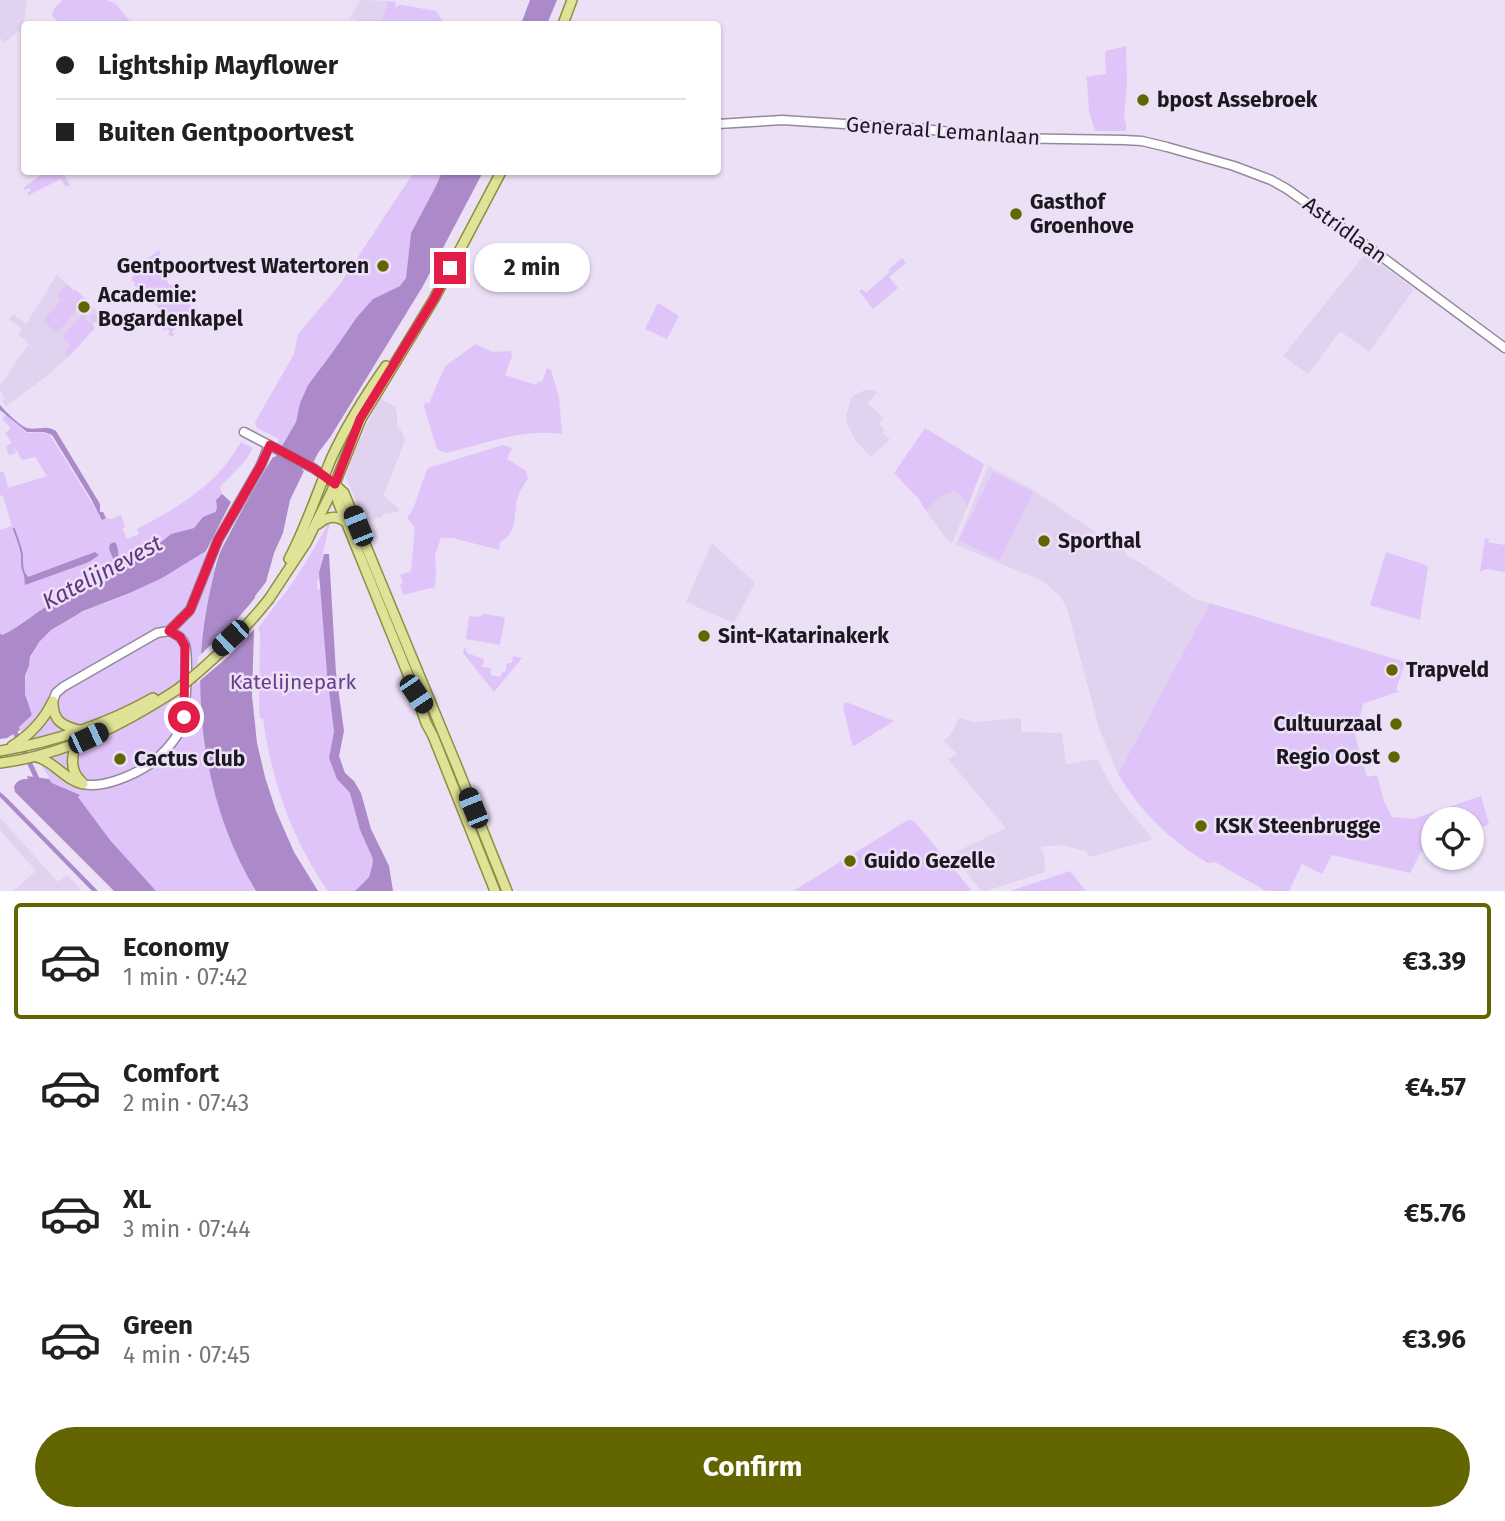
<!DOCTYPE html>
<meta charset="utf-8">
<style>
body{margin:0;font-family:"Fira Sans",sans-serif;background:#f2f2f2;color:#202124;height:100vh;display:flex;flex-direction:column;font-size:26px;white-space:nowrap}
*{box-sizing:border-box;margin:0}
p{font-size:23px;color:#757577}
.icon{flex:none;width:38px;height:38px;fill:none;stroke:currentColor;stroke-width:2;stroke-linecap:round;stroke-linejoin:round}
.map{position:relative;height:891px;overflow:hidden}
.drawer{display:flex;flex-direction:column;background:#fff;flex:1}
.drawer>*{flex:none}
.hud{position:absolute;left:21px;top:21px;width:700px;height:154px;border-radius:7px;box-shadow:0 2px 5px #0004;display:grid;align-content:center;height:154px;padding:0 35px;background:#fff}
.fabs{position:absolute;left:1421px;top:807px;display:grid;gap:14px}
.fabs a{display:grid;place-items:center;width:63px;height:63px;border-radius:50%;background:#fff;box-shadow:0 2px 5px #0004;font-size:35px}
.end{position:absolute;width:32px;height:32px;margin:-16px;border:9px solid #e11d48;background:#fff;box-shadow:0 0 0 4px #fff}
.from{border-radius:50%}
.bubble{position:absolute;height:49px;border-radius:24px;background:#fff;box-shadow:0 2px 5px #0004;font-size:23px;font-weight:700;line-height:49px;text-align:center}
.car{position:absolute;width:21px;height:42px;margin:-21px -10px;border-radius:9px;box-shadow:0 0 5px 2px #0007;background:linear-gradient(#222 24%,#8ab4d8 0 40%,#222 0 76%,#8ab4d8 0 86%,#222 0)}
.hud b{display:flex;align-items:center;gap:24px;height:66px;font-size:26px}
.hud b+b{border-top:2px solid #e0e0e0}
.hud i{width:18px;height:18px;background:#202124}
ul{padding:12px 0 0;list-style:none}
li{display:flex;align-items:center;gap:21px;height:116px;margin:0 14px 10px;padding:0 21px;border:4px solid transparent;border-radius:7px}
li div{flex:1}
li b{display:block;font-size:26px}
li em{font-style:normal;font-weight:700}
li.active{border-color:#636500}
li>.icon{width:63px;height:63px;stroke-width:1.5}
.button{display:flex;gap:14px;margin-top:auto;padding:14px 35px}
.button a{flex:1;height:80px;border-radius:42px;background:#636500;color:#fff;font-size:28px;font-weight:700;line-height:80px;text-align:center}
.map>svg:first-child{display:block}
.built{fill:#e1d2ef}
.green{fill:#dfc4f9}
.water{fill:#ac8aca}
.pier{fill:#ece0f7}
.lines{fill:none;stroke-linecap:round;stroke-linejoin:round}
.stream{stroke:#ac8aca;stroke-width:2}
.canal{stroke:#ac8aca;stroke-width:5}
.secondary-casing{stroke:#93899d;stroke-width:11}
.primary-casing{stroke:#8d8f40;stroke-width:12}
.secondary{stroke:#fff;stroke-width:8}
.primary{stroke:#dfe297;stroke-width:9}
.primary-bridge-casing{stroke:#8d8f40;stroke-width:12;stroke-linecap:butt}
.primary-bridge{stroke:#dfe297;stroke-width:9}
.route{stroke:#e11d48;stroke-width:9}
.poi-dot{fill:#636500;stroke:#ece0f7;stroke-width:2.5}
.labels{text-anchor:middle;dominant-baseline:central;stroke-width:5;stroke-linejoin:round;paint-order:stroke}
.poi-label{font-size:21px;font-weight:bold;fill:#1c1820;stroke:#ece0f7;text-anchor:start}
.street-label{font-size:21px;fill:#1c1820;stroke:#ece0f7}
.park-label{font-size:21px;fill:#693d8a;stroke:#ece0f7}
.water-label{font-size:23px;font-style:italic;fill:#613582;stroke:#ece0f7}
</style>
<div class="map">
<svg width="1505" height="891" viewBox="0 0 1505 891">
<rect width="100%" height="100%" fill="#ece0f7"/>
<g class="built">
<path d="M0 0H27L23 28 5 42 0 38Z"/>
<path d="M361 0 388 1 381 24H367L350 18 357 7 356 6Z"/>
<path d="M1366 253 1414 289 1369 352 1340 331 1308 374 1283 356Z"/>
<path d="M57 275 105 318 98 325 94 322 92 325 95 328 69 356 48 375 6 406 2 401 5 398 0 390V385L29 344 18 334 22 329 9 319 13 314 26 324 48 290H50L48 288Z"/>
<path d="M865 390H873L877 393 867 403 884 418 879 424 885 430 882 433 890 439 871 457 855 440 847 424 846 417 850 401 854 395Z"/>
<path d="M380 398 395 407 397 412V427L401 430 405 440 385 492 383 495 400 510 397 512 383 514 382 517 364 522 346 476 356 448Z"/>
<path d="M988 466 1027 486 1125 552V554L1131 558H1133L1195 599 1210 603 1118 774 1099 728 1067 608 1060 596 1043 581 956 545Z"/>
<path d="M954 491 960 493 963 497 967 508 952 543 945 537 926 511 941 496Z"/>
<path d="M712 543 755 583 734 623 686 602Z"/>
<path d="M959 718 974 722 1021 718V732L1062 733 1066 764 1097 759 1112 787 1123 803 1152 838 1151 840 1089 857 1086 851 1061 845 1041 847 1042 854H1044L1045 872 986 891H981L952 854 1006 828 948 759 957 754 944 741 951 734Z"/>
<path d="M0 819 3 821 58 882 67 875 82 891H13L36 871 0 830Z"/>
</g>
<g class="green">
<path d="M63 0H107L116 4 132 24H58L59 22 52 16C53 8 57 5 63 0Z"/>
<path d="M388 1 396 2 395 6 397 7 399 5H402L436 11 445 24H381Z"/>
<path d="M1126 46 1127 83 1124 119 1125 122H1126V131H1095L1089 111 1087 82 1086 77 1106 74 1105 51Z"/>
<path d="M45 172H63L70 185 66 187 61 179 29 195 27 193 31 190 30 188 25 190 23 188Z"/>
<path d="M414 172H442L437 186 411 233 406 278 400 286 373 299 357 317 332 353 308 385 300 403 296 422 281 446 277 444 279 439 257 428 255 422 294 354 298 334 338 287Z"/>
<path d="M159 250 168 284 183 289 177 291 181 304 190 302 192 311 172 332 174 335 171 337 168 334 170 331 167 329 164 331 154 321 150 324 146 320 154 312 156 313 160 309 134 285 135 283 131 279 144 261Z"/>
<path d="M902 258 906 263 889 277 898 288 873 309 859 291 862 289 866 293 890 272 888 270Z"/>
<path d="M67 284 74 291 76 290 86 300 75 310V312L57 333 43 321 61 300 57 296Z"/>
<path d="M658 303 679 316 667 339 645 329Z"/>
<path d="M89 308 90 309 83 318 90 324 93 321 90 318 95 314 99 318 92 324 95 328 69 356 65 352 70 345 63 339 65 337 63 336Z"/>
<path d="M476 344 493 352 511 351 512 356 505 375 536 385 538 381 542 382 547 368 551 370 559 397 562 434C523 428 484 444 446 453L437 449 424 407 425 402 429 403 445 366Z"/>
<path d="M6 415 27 433 41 432 50 435 102 519 106 518 111 519 121 515 125 527 122 528 127 539 139 534 137 529C168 513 199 495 222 469 229 461 235 451 241 442L253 448 245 461 220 487 222 494 216 500 217 508 214 512 194 528 171 534 150 551 41 610 22 624 2 635 0 633V530L12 526 3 496 0 495V472H4L8 488 47 476 35 457 22 460 14 446 16 453 10 455 8 454 6 446 12 443 5 433 11 429 2 418Z"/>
<path d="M925 428 984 464 967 508C965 500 963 494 954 491L941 496 926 511 918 498 894 473Z"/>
<path d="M503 445 512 448 507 459 525 470 528 478C524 485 519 492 517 500 514 514 517 535 500 542L499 550 453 538H441L435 555 436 572 435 587 403 595 400 584 403 583 400 575 411 571 415 527 407 518C418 504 420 484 428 468Z"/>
<path d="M993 472 1033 492 999 560 959 540Z"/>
<path d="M328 524 330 525C327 532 319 571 320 579L317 580V589H321L327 674 334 724V731L329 758 342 785 350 793 360 830 373 859 372 871 369 877 355 891H328C292 840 271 780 263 718L260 719 259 707 260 632 258 628 291 585 306 562Z"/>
<path d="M1485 538 1490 539 1487 542 1505 545V572L1486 569 1480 572Z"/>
<path d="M206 551 215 568C212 584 207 600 205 615 191 708 207 810 256 891H156L110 840 78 797 79 795 52 783 19 727 32 715C28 704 22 691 25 679 26 673 29 669 30 663 37 620 97 608 131 593 158 581 181 564 206 551Z"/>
<path d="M1386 552 1426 565 1428 567 1420 620 1370 605Z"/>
<path d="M1210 603 1405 662 1396 690 1400 691 1362 704 1363 706 1355 735 1367 777 1377 775 1384 801 1392 817 1413 819 1481 796 1489 824 1472 831V819H1433V847L1421 852 1410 873 1332 855 1322 874 1302 864 1289 891H1266L1215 862 1208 863C1170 841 1140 811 1118 774Z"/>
<path d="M482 614 505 617 500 645 466 639 469 616 481 617Z"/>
<path d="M464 648 466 649 467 653 484 659 482 667 491 668V675L500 677 502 672H505L507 663H512L513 656 522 658 494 692 463 653Z"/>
<path d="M846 702 894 721 854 746 852 745 843 706Z"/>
<path d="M908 820 914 821 972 891H793Z"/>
<path d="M1070 871 1086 891H1010Z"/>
</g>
<g class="water">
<path d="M530 0H557L547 24H521Z"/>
<path d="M442 172H483L423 286 331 436 318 453 313 463 308 461 302 470 304 471 290 500 283 533 274 553 266 582 255 596 252 696 257 743 265 777 276 811 294 852 318 891H256C203 804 188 690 210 591 213 579 215 567 219 555 222 547 227 539 231 531 244 506 258 481 273 457H275L277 454 296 422 300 403 308 385 332 353 357 317 373 299 400 286 406 278 411 233 436 186Z"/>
<path d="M0 405C6 412 19 425 27 428 37 431 46 424 56 431L100 504V512H103L106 518 102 520 90 497 52 435 44 432H27L0 410Z"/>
<path d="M222 494 231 502 206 551 162 578 130 593 83 611 51 630 39 642 30 657 29 666 25 676V694L32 715 19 727 20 730 7 738 0 739V633L2 635C18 628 30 617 44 608 68 594 93 583 117 568L109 549 110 544 115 542C120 549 117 558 120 566L150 551 171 534 194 528 203 517 215 512 217 508 216 500Z"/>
<path d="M95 552 99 555 89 562 25 585 24 575 26 574 28 577Z"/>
<path d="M324 554H329L336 673 344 731 339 756 345 773 354 781 361 793 371 829 389 866 393 891H355L369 877 372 867 373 859 360 830 350 793 337 779 329 758 334 731 327 674 319 573Z"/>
<path d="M27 776 49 779 52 783 80 795 78 797 110 840 156 891H114L15 792 14 787C17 780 21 779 28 779Z"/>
<path d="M0 792 7 798 98 891H92L0 797Z"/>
</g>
<path class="pier" d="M260 592 262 593 259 598 258 625 229 656 197 683 198 657 233 624Z"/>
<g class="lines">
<path class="stream" d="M14 529C17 538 21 547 22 555 22 563 21 567 25 575"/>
<path class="canal" d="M14 730 38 781"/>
<defs>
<g id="secondary">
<path d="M718 124 782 120 923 129 1005 138 1124 140 1142 141 1167 147 1234 166 1271 180 1287 189 1366 245 1505 348"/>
<path d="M244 432 313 468 325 476"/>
<path d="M169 631 190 610 218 540 261 465 269 445"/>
<path d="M53 701 56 693 63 687 157 633 169 631"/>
<path d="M83 784C102 789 134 775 150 764 161 756 173 743 179 732 186 720 189 659 185 645 182 637 176 634 169 631"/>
</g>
<g id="primary">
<path d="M563 24 572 0"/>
<path d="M332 482 344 493 456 764 507 891"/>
<path d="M335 486 338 502 416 694 426 723 433 736 495 891"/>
<path d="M318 524C328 516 336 515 346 522"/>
<path d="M289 559C306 527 317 493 331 459 346 426 365 396 386 366"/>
<path d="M269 599 306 543 332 491 361 419 434 299 501 172"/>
<path d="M53 703C53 721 63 726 79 730"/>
<path d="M76 744C71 758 70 772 82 782"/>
<path d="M12 746C30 735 44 720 53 701"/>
<path d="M0 751C52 742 107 724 153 698"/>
<path d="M37 757C55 762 65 780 83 784"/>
<path d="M0 763C65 755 124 724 178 689"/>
</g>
</defs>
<use href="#secondary" class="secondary-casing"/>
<use href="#primary" class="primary-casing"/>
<use href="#secondary" class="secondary"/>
<use href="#primary" class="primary"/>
<defs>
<path id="primary-bridge" d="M178 689C212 662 242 633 269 599"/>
</defs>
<use href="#primary-bridge" class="primary-bridge-casing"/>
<use href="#primary-bridge" class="primary-bridge"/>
</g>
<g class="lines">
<path class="route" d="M184 717 185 646 180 637 169 631 190 610 218 540 261 465 270 445 313 468 335 484 360 419 434 299 450 268"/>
</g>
<g class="poi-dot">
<circle cx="1143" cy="100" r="7"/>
<circle cx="1016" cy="214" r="7"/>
<circle cx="383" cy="266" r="7"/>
<circle cx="84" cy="307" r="7"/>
<circle cx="1044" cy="541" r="7"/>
<circle cx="704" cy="636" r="7"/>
<circle cx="1392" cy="670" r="7"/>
<circle cx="1396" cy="724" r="7"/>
<circle cx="1394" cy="757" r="7"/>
<circle cx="120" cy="759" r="7"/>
<circle cx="1201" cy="826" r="7"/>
<circle cx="850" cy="861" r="7"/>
</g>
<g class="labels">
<g class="poi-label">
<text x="1157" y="100">bpost Assebroek</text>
<text x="1030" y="202">Gasthof<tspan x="1030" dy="24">Groenhove</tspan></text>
<text x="369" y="266" text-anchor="end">Gentpoortvest Watertoren</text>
<text x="98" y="295">Academie:<tspan x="98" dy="24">Bogardenkapel</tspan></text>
<text x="1058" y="541">Sporthal</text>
<text x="718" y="636">Sint-Katarinakerk</text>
<text x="1406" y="670">Trapveld</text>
<text x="1382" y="724" text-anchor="end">Cultuurzaal</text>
<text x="1380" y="757" text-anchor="end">Regio Oost</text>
<text x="134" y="759">Cactus Club</text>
<text x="1215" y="826">KSK Steenbrugge</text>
<text x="864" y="861">Guido Gezelle</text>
</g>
<g class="street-label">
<text transform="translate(943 131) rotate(4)">Generaal Lemanlaan</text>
<text transform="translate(1345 230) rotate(36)">Astridlaan</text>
</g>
<g class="park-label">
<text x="293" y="682">Katelijnepark</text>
</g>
<g class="water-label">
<text transform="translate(102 572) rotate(-28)">Katelijnevest</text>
</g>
</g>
</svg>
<div class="fabs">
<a><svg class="icon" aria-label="locate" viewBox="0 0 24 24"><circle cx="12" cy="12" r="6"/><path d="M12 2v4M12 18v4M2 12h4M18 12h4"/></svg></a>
</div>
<i class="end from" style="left:184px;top:717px"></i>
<i class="end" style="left:450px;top:268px"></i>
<div class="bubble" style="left:474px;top:243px;width:116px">2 min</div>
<i class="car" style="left:358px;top:526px;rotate:338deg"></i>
<i class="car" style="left:230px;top:638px;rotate:227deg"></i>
<i class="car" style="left:416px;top:694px;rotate:146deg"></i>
<i class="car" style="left:88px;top:738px;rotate:65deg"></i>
<i class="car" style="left:473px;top:808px;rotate:338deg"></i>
<div class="hud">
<b><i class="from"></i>Lightship Mayflower</b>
<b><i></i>Buiten Gentpoortvest</b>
</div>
</div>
<section class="drawer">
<ul>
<li class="active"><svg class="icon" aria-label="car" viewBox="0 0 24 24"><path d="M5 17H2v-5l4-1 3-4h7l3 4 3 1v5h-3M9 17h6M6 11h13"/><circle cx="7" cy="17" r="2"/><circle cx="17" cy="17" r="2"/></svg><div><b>Economy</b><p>1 min · 07:42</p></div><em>€3.39</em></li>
<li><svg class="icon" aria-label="car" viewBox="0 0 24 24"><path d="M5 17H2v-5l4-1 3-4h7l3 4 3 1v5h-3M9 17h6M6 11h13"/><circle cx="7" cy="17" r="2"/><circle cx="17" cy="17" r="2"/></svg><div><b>Comfort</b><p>2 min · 07:43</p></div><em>€4.57</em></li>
<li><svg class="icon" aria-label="car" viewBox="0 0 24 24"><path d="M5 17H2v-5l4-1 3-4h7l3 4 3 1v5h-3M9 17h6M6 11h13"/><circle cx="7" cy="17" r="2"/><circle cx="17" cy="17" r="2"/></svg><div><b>XL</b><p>3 min · 07:44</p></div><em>€5.76</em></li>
<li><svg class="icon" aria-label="car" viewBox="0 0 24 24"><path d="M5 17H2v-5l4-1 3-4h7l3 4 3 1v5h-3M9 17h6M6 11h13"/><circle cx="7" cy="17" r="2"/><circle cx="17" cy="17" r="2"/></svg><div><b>Green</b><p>4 min · 07:45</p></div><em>€3.96</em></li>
</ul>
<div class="button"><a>Confirm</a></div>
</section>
